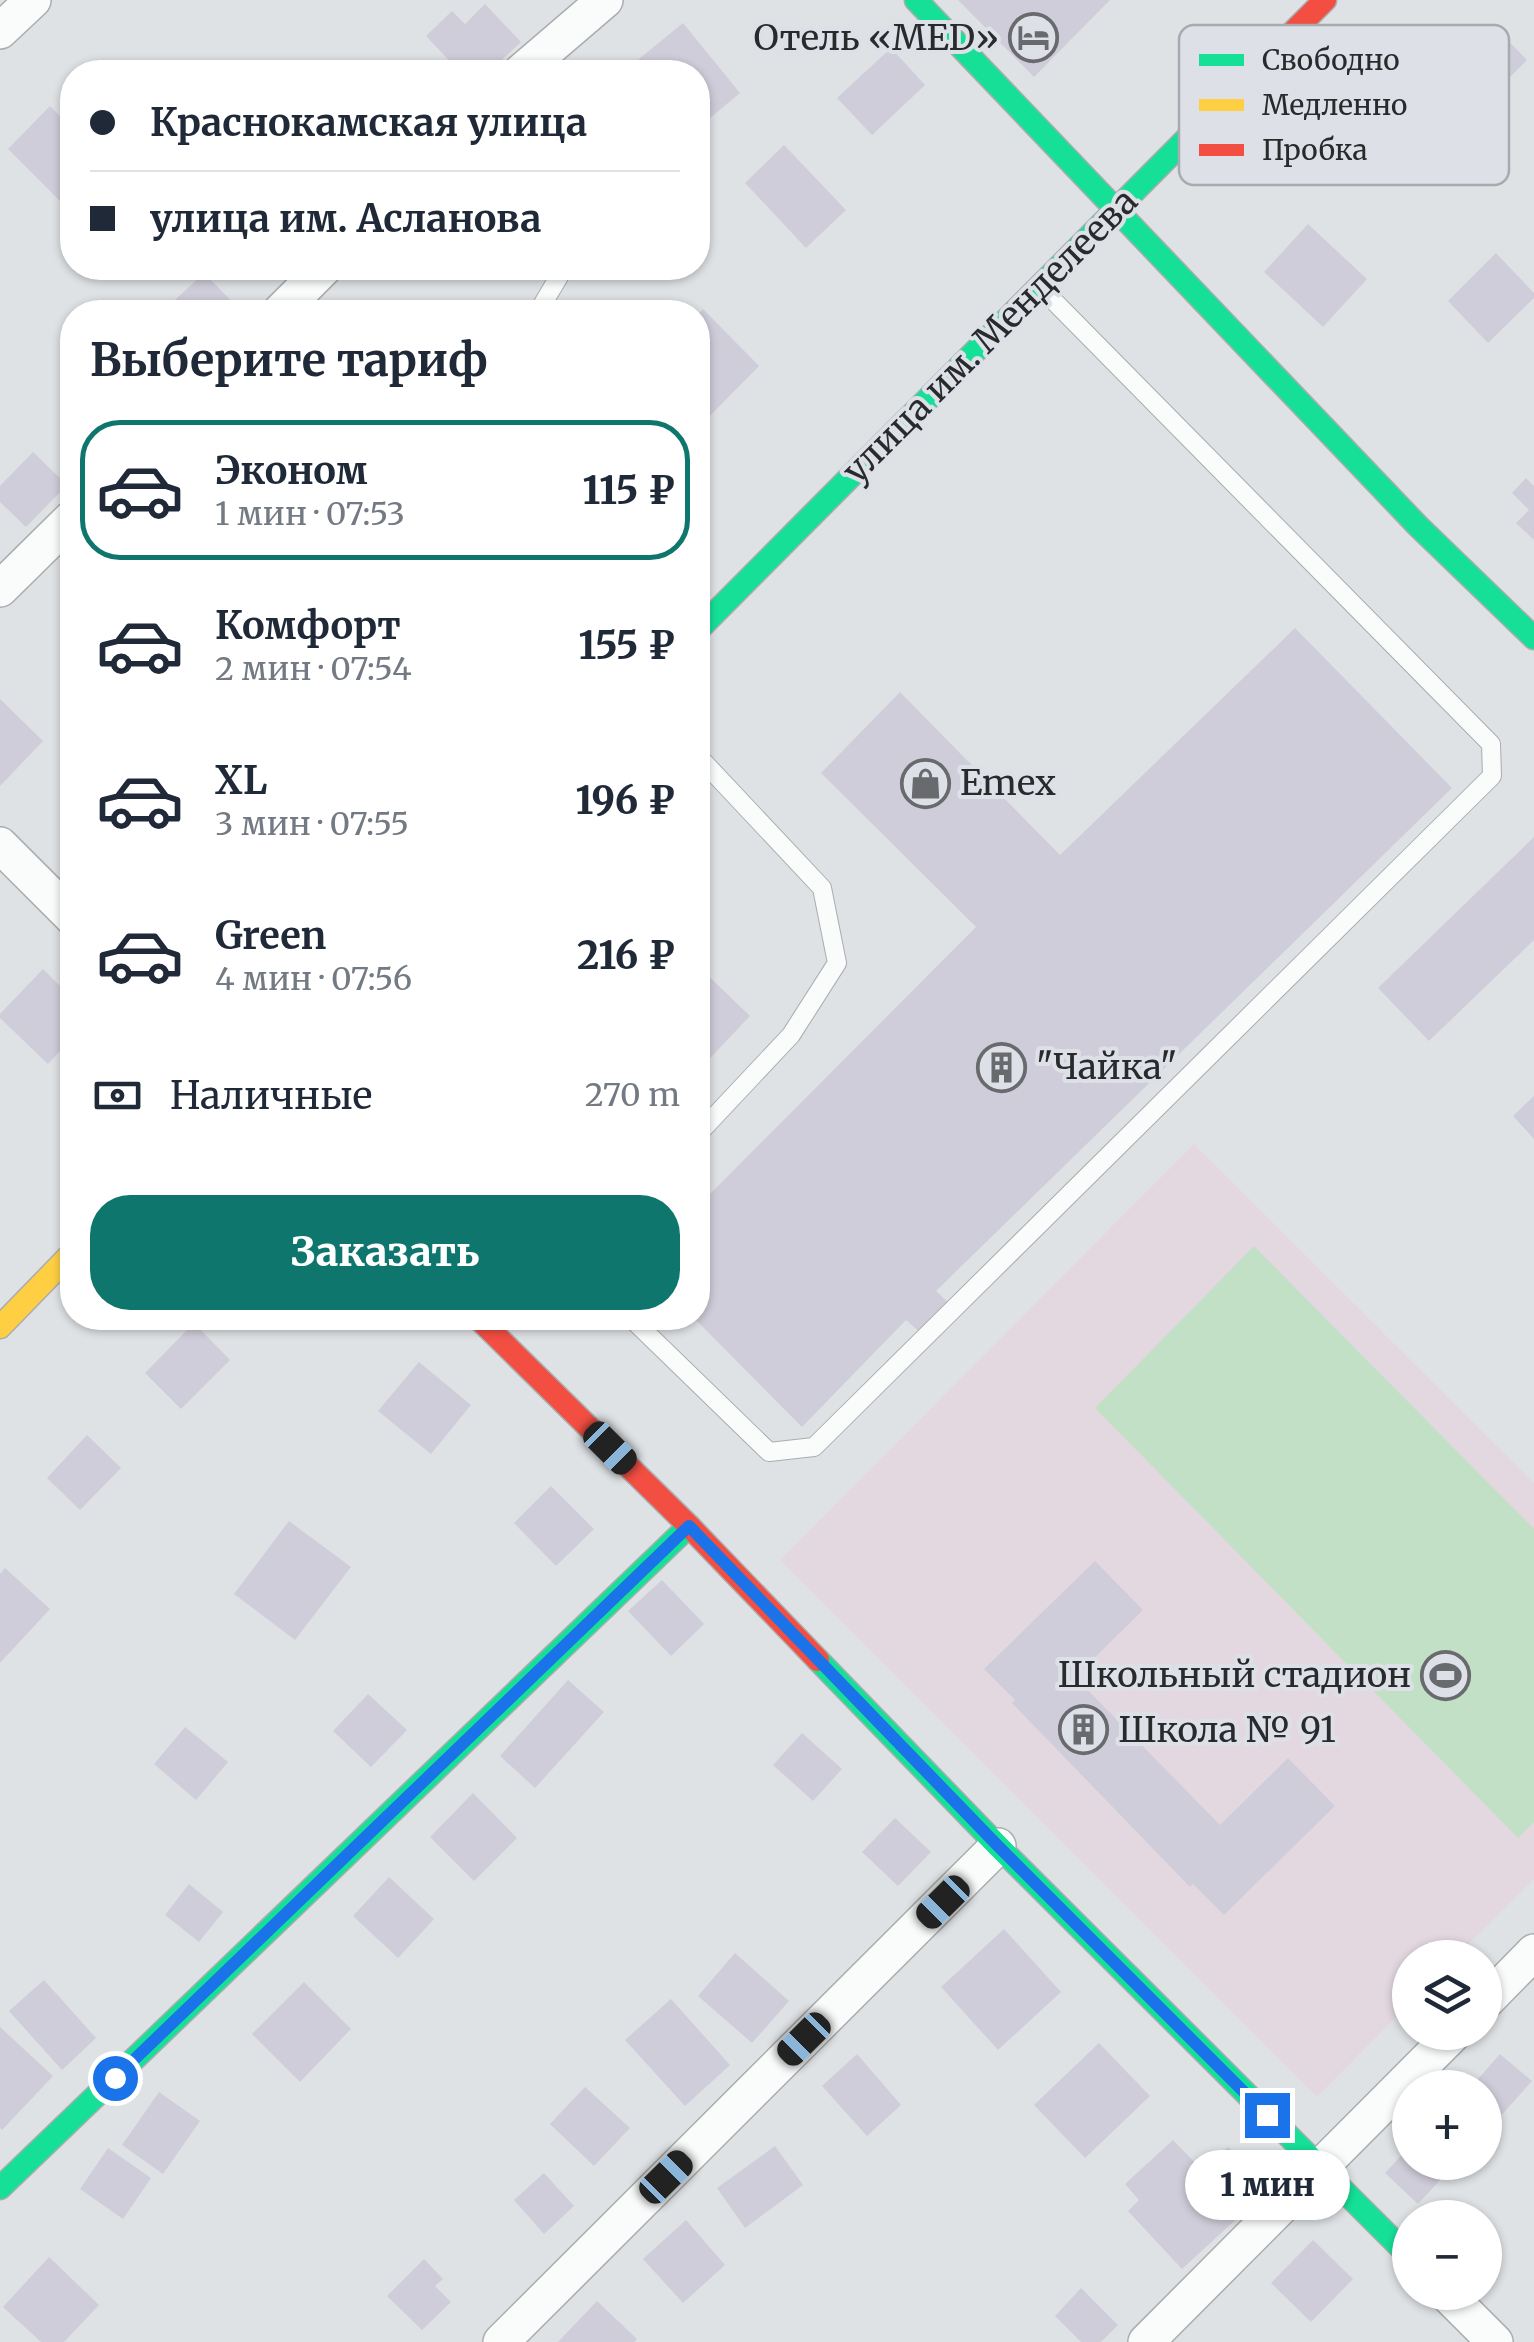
<!DOCTYPE html>
<html lang="ru">
<meta charset="utf-8">
<style>
body{margin:0;font-family:Merriweather,serif;background:#f2f2f3;color:#1f2937;height:100vh;display:flex;flex-direction:column;font-size:38px;white-space:nowrap}
*{box-sizing:border-box;margin:0}
p{font-size:32px;color:#747a83}
.icon{flex:none;width:55px;height:55px;fill:none;stroke:currentColor;stroke-width:2;stroke-linecap:round;stroke-linejoin:round}
.map{position:relative;flex:1;overflow:hidden}
.side{position:absolute;left:60px;top:300px;width:650px;height:1030px;display:flex;flex-direction:column;background:#fff;border-radius:40px;box-shadow:0 2px 8px #0004}
.side>*{flex:none}
.top-card{position:absolute;left:60px;top:60px;width:650px;height:220px;border-radius:40px;box-shadow:0 2px 8px #0004;display:grid;align-content:center;height:220px;padding:0 30px;background:#fff}
.buttons{position:absolute;left:1392px;top:1940px;display:grid;gap:20px}
.buttons a{display:grid;place-items:center;width:110px;height:110px;border-radius:50%;background:#fff;box-shadow:0 2px 8px #0004;font-size:50px}
.end{position:absolute;width:45px;height:45px;margin:-22px;border:12px solid #1a73e8;background:#fff;box-shadow:0 0 0 5px #fff}
.from{border-radius:50%}
.bubble{position:absolute;height:70px;border-radius:35px;background:#fff;box-shadow:0 2px 8px #0004;font-size:32px;font-weight:800;line-height:70px;text-align:center}
.car{position:absolute;width:30px;height:60px;margin:-30px -15px;border-radius:12px;box-shadow:0 0 8px 2px #0007;background:linear-gradient(#222 24%,#8ab4d8 0 40%,#222 0 76%,#8ab4d8 0 86%,#222 0)}
.top-card b{display:flex;align-items:center;gap:35px;height:95px;font-size:38px}
.top-card b+b{border-top:2px solid #e0e1e3}
.top-card i{width:25px;height:25px;background:#1f2937}
ul{padding:0;list-style:none}
li{display:flex;align-items:center;gap:30px;height:140px;margin:0 20px 15px;padding:0 10px;border:5px solid transparent;border-radius:40px}
li div{flex:1}
li b{display:block;font-size:38px}
li em{font-style:normal;font-weight:800}
li.current{border-color:#0f766e}
li>.icon{width:90px;height:90px;stroke-width:1.5}
h2{padding:0 30px;font-size:45px;line-height:120px}
.pay{display:flex;align-items:center;gap:25px;height:110px;padding:0 30px;font-size:38px}
.pay p{margin-inline-start:auto}
.cta{display:flex;gap:20px;margin-top:auto;padding:20px 30px}
.cta a{flex:1;height:115px;border-radius:40px;background:#0f766e;color:#fff;font-size:40px;font-weight:800;line-height:115px;text-align:center}
.map>svg:first-child{display:block}
.education{fill:#e3d8e0}
.green{fill:#c2e0c6}
.building{fill:#d0cdda}
.lines{fill:none;stroke-linecap:round;stroke-linejoin:round}
.lane-casing{stroke:#aaacae;stroke-width:20}
.street-casing{stroke:#aaacae;stroke-width:38}
.fast-casing{stroke:#aaacae;stroke-width:25}
.slow-casing{stroke:#aaacae;stroke-width:25}
.jam-casing{stroke:#aaacae;stroke-width:25}
.lane{stroke:#fafbfb;stroke-width:18}
.street{stroke:#fafbfb;stroke-width:35}
.fast{stroke:#16e098;stroke-width:22}
.slow{stroke:#ffcf43;stroke-width:22}
.jam{stroke:#f24e42;stroke-width:22}
.route{stroke:#1a73e8;stroke-width:12}
.labels{text-anchor:middle;dominant-baseline:central;stroke-width:8;stroke-linejoin:round;paint-order:stroke}
.poi-label{font-size:35px;fill:#282a2c;stroke:#dde1e7;text-anchor:start}
.street-label{font-size:35px;fill:#282a2c;stroke:#dde1e7}
.key{fill:#dde1e7;stroke:#a7aaaf;stroke-width:2.5}
.key-label{font-size:28px;fill:#282a2c}
</style>
<div class="map">
<svg width="1534" height="2342" viewBox="0 0 1534 2342">
<rect width="100%" height="100%" fill="#dfe2e5"/>
<path class="education" d="M1194 1144 1534 1483V1879L1456 1957 1410 1958V2003L1317 2097 780 1560Z"/>
<path class="green" d="M1254 1246 1534 1529V1822L1518 1838 1095 1408Z"/>
<g class="building">
<path d="M958 0H1110L1034 77Z"/>
<path d="M485 4 521 42 489 72H460L426 36 452 11 465 24Z"/>
<path d="M683 23 740 93 698 128V72H623Z"/>
<path d="M1495 27 1527 60 1492 95 1460 63Z"/>
<path d="M891 48 925 85 872 135 837 98Z"/>
<path d="M50 106 72 129V191L61 202 8 149Z"/>
<path d="M784 145 846 210 806 248 745 183Z"/>
<path d="M1308 224 1367 279 1323 327 1264 272Z"/>
<path d="M1496 253 1534 293V298L1488 343 1448 301Z"/>
<path d="M204 273 242 312H162Z"/>
<path d="M703 309 759 366 698 428V314Z"/>
<path d="M33 452 67 485 26 527 0 502V486Z"/>
<path d="M1526 478 1534 486V540L1516 523 1529 510 1512 493Z"/>
<path d="M1295 628 1452 788 936 1291 951 1305 922 1334 906 1320 802 1427 694 1318H698V1206L976 927 821 773 900 692 1060 855Z"/>
<path d="M0 699 43 741 0 786Z"/>
<path d="M1534 837V940L1429 1041 1378 988Z"/>
<path d="M698 966 750 1016 698 1071Z"/>
<path d="M43 969 72 998V1038L48 1064 0 1018V1014Z"/>
<path d="M1534 1096V1139L1513 1116Z"/>
<path d="M194 1323 230 1360 181 1409 145 1373Z"/>
<path d="M419 1362 471 1405 431 1454 378 1411Z"/>
<path d="M87 1435 121 1468 80 1510 47 1478Z"/>
<path d="M551 1486 594 1529 556 1566 514 1523Z"/>
<path d="M289 1521 351 1567 295 1640 234 1594Z"/>
<path d="M1095 1561 1143 1610 1075 1677 1220 1825 1288 1758 1335 1806 1224 1915 1193 1884 1190 1887 1012 1703 1015 1700 984 1669Z"/>
<path d="M5 1568 50 1609 0 1663V1574Z"/>
<path d="M662 1580 704 1624 671 1656 628 1611Z"/>
<path d="M568 1680 604 1712 535 1788 500 1756Z"/>
<path d="M368 1694 407 1730 371 1767 333 1731Z"/>
<path d="M185 1727 228 1762 196 1800 154 1764Z"/>
<path d="M802 1733 842 1769 813 1801 773 1765Z"/>
<path d="M473 1793 517 1838 474 1881 430 1837Z"/>
<path d="M895 1818 931 1852 898 1886 862 1852Z"/>
<path d="M389 1877 434 1919 398 1958 353 1916Z"/>
<path d="M189 1884 223 1912 199 1942 165 1915Z"/>
<path d="M1004 1929 1061 1992 998 2050 941 1987Z"/>
<path d="M735 1953 789 2001 752 2043 698 1996Z"/>
<path d="M44 1980 96 2038 62 2070 9 2011Z"/>
<path d="M304 1982 351 2029 300 2082 252 2034Z"/>
<path d="M671 1999 730 2065 685 2106 625 2040Z"/>
<path d="M0 2027 53 2076 2 2130 0 2128Z"/>
<path d="M1099 2043 1150 2096 1085 2158 1034 2105Z"/>
<path d="M857 2054 901 2105 867 2136 822 2086Z"/>
<path d="M1500 2054 1532 2081 1498 2119 1485 2108V2088H1470Z"/>
<path d="M585 2087 630 2128 594 2166 550 2124Z"/>
<path d="M159 2092 200 2121 163 2174 122 2145Z"/>
<path d="M1173 2140 1203 2171 1228 2147 1268 2190 1182 2269 1128 2211 1139 2200 1125 2184Z"/>
<path d="M775 2146 803 2185 745 2228 717 2188Z"/>
<path d="M1410 2146V2162H1449L1453 2166 1418 2204 1385 2173Z"/>
<path d="M108 2148 151 2178 123 2219 80 2189Z"/>
<path d="M544 2173 574 2206 544 2234 514 2200Z"/>
<path d="M686 2220 725 2265 683 2303 643 2259Z"/>
<path d="M1313 2240 1353 2279 1311 2322 1271 2283Z"/>
<path d="M49 2257 99 2305 64 2342H41L3 2307Z"/>
<path d="M424 2259 443 2279 435 2286 451 2302 422 2330 387 2296Z"/>
<path d="M1081 2288 1118 2325 1101 2342H1081L1055 2316Z"/>
<path d="M597 2301 637 2339 634 2342H558Z"/>
</g>
<g class="lines">
<defs>
<g id="lane">
<path d="M538 312 564 268"/>
<path d="M698 756 822 888 837 963 791 1035 698 1134"/>
<path d="M631 1318 769 1452 814 1447 1492 776 1491 744 1041 288"/>
</g>
<g id="street">
<path d="M0 31 33 0"/>
<path d="M521 72 605 0"/>
<path d="M280 312 324 268"/>
<path d="M0 589 72 518"/>
<path d="M0 845 72 917"/>
<path d="M1485 2002 1534 1952"/>
<path d="M1445 2292 1495 2342"/>
<path d="M501 2342 998 1846"/>
<path d="M1146 2342 1455 2032"/>
</g>
<g id="fast">
<path d="M916 0 1418 526 1534 638"/>
<path d="M698 630 1230 95"/>
<path d="M818 1660 998 1846 1410 2257"/>
<path d="M0 2188 689 1526"/>
</g>
<path id="slow" d="M0 1327 72 1253"/>
<g id="jam">
<path d="M1230 95 1325 0"/>
<path d="M478 1318 689 1526 818 1660"/>
</g>
</defs>
<use href="#lane" class="lane-casing"/>
<use href="#street" class="street-casing"/>
<use href="#fast" class="fast-casing"/>
<use href="#slow" class="slow-casing"/>
<use href="#jam" class="jam-casing"/>
<use href="#lane" class="lane"/>
<use href="#street" class="street"/>
<use href="#fast" class="fast"/>
<use href="#slow" class="slow"/>
<use href="#jam" class="jam"/>
</g>
<g class="lines">
<path class="route" d="M115 2078 689 1526 998 1846 1267 2115"/>
</g>
<defs>
<symbol id="hotel-ring" viewBox="-11 -11 22 22"><circle r="9.5" fill="#dde1e7" stroke="#686a6d" stroke-width="1.5"/><path d="M-6-4.5h1.5V1H6V5H4.5V3h-9V5H-6ZM-4 0a1.8 1.8 0 1 1 3.6 0ZM.5 0V-2.5h3Q6-2.5 6 0Z" fill="#686a6d"/></symbol>
<symbol id="shop-ring" viewBox="-11 -11 22 22"><circle r="9.5" fill="#dde1e7" stroke="#686a6d" stroke-width="1.5"/><path d="M-5-2.5h2.3a2.7 3.5 0 0 1 5.4 0H5L5.5 6h-11ZM-1.5-2.5h3a1.5 2.3 0 0 0-3 0Z" fill="#686a6d"/></symbol>
<symbol id="building-ring" viewBox="-11 -11 22 22"><circle r="9.5" fill="#dde1e7" stroke="#686a6d" stroke-width="1.5"/><path d="M-4-6H4V6H1V3H-1V6H-4ZM-2.5-4.3h1.7v1.8h-1.7ZM.8-4.3h1.7v1.8H.8ZM-2.5-1h1.7V.8h-1.7ZM.8-1h1.7V.8H.8Z" fill="#686a6d"/></symbol>
<symbol id="stadium-ring" viewBox="-11 -11 22 22"><circle r="9.5" fill="#dde1e7" stroke="#686a6d" stroke-width="1.5"/><path d="M0-5a6.5 5 0 1 0 0 10a6.5 5 0 1 0 0-10ZM-3.5-1.8h7v3.6h-7Z" fill="#686a6d"/></symbol>
</defs>
<g fill-rule="evenodd">
<use href="#hotel-ring" x="1006" y="10" width="55" height="55"/>
<use href="#shop-ring" x="898" y="756" width="55" height="55"/>
<use href="#building-ring" x="974" y="1040" width="55" height="55"/>
<use href="#stadium-ring" x="1418" y="1648" width="55" height="55"/>
<use href="#building-ring" x="1056" y="1702" width="55" height="55"/>
</g>
<g class="labels">
<g class="poi-label">
<text x="999" y="38" text-anchor="end">Отель «MED»</text>
<text x="960" y="783">Emex</text>
<text x="1036" y="1067">"Чайка"</text>
<text x="1411" y="1675" text-anchor="end">Школьный стадион</text>
<text x="1118" y="1730">Школа № 91</text>
</g>
<g class="street-label">
<text transform="translate(990 336) rotate(-45)">улица им. Менделеева</text>
</g>
</g>
<rect x="1179" y="25" width="330" height="160" rx="15" class="key"/>
<rect x="1199" y="54" width="45" height="12" fill="#16e098"/>
<rect x="1199" y="99" width="45" height="12" fill="#ffcf43"/>
<rect x="1199" y="144" width="45" height="12" fill="#f24e42"/>
<g class="key-label">
<text x="1262" y="70">Свободно</text>
<text x="1262" y="115">Медленно</text>
<text x="1262" y="160">Пробка</text>
</g>
</svg>
<div class="buttons">
<a><svg class="icon" aria-label="layers" viewBox="0 0 24 24"><path d="M12 4l9 5-9 5-9-5zM3 14l9 5 9-5"/></svg></a>
<a>+</a>
<a>−</a>
</div>
<i class="end from" style="left:115px;top:2078px"></i>
<i class="end" style="left:1267px;top:2115px"></i>
<div class="bubble" style="left:1185px;top:2150px;width:165px">1 мин</div>
<i class="car" style="left:610px;top:1448px;rotate:135deg"></i>
<i class="car" style="left:943px;top:1902px;rotate:225deg"></i>
<i class="car" style="left:804px;top:2039px;rotate:225deg"></i>
<i class="car" style="left:666px;top:2177px;rotate:45deg"></i>
<div class="top-card">
<b><i class="from"></i>Краснокамская улица</b>
<b><i></i>улица им. Асланова</b>
</div>
<section class="side">
<h2>Выберите тариф</h2>
<ul>
<li class="current"><svg class="icon" aria-label="car" viewBox="0 0 24 24"><path d="M5 17H2v-5l4-1 3-4h7l3 4 3 1v5h-3M9 17h6M6 11h13"/><circle cx="7" cy="17" r="2"/><circle cx="17" cy="17" r="2"/></svg><div><b>Эконом</b><p>1 мин · 07:53</p></div><em>115 ₽</em></li>
<li><svg class="icon" aria-label="car" viewBox="0 0 24 24"><path d="M5 17H2v-5l4-1 3-4h7l3 4 3 1v5h-3M9 17h6M6 11h13"/><circle cx="7" cy="17" r="2"/><circle cx="17" cy="17" r="2"/></svg><div><b>Комфорт</b><p>2 мин · 07:54</p></div><em>155 ₽</em></li>
<li><svg class="icon" aria-label="car" viewBox="0 0 24 24"><path d="M5 17H2v-5l4-1 3-4h7l3 4 3 1v5h-3M9 17h6M6 11h13"/><circle cx="7" cy="17" r="2"/><circle cx="17" cy="17" r="2"/></svg><div><b>XL</b><p>3 мин · 07:55</p></div><em>196 ₽</em></li>
<li><svg class="icon" aria-label="car" viewBox="0 0 24 24"><path d="M5 17H2v-5l4-1 3-4h7l3 4 3 1v5h-3M9 17h6M6 11h13"/><circle cx="7" cy="17" r="2"/><circle cx="17" cy="17" r="2"/></svg><div><b>Green</b><p>4 мин · 07:56</p></div><em>216 ₽</em></li>
</ul>
<div class="pay"><svg class="icon" aria-label="cash" viewBox="0 0 24 24"><path d="M3 7h18v10H3z"/><circle cx="12" cy="12" r="2"/></svg>Наличные<p>270 m</p></div>
<div class="cta"><a>Заказать</a></div>
</section>
</div>
